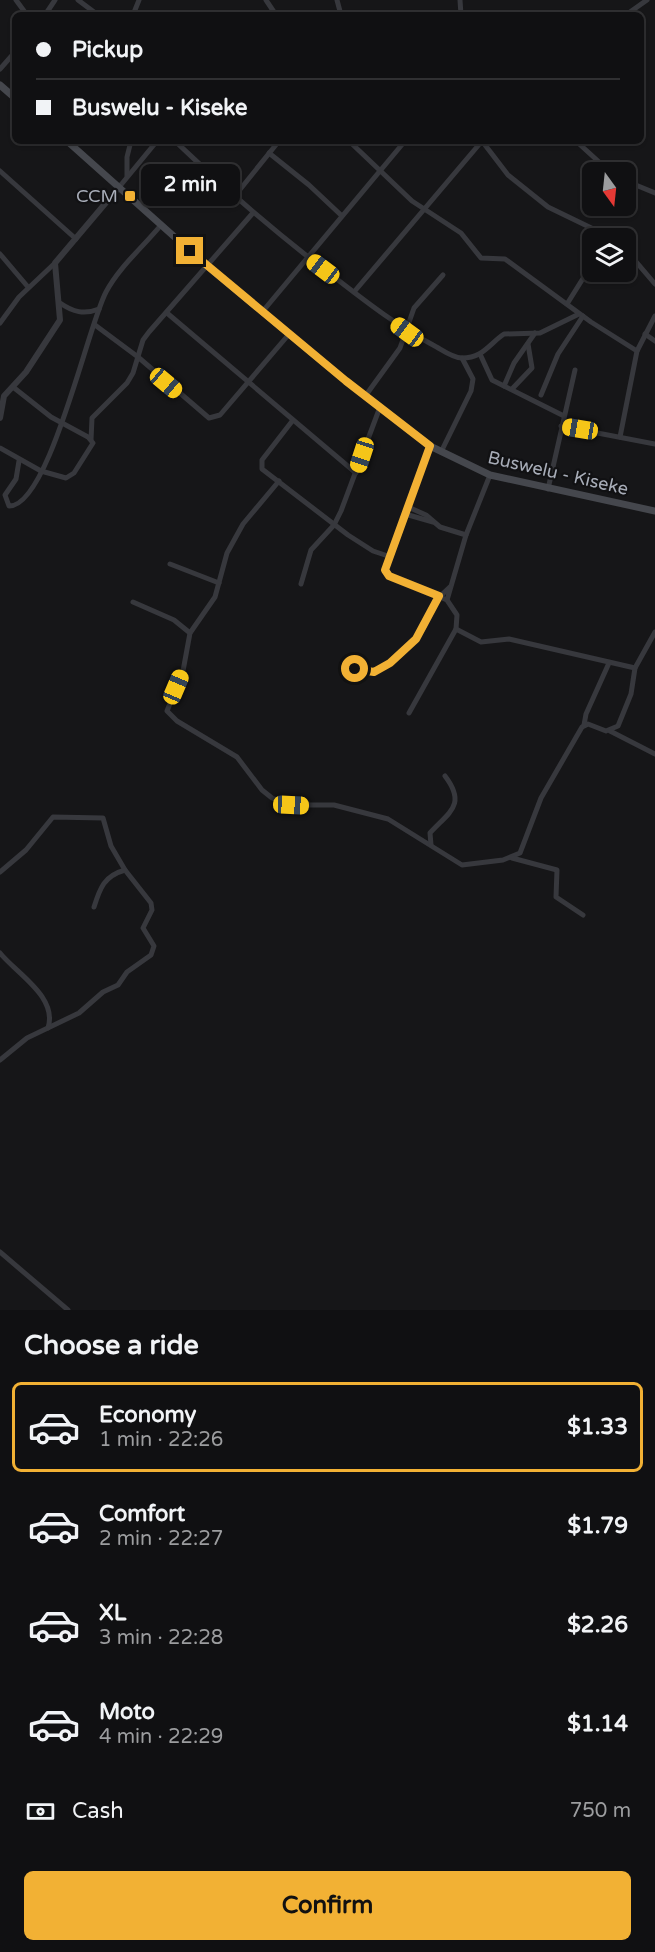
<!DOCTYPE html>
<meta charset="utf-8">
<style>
body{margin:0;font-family:"Varela Round",sans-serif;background:#1e1e20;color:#f1f3f6;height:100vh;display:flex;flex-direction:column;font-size:22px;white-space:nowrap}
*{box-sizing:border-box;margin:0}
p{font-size:20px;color:#9c9d9f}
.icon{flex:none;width:33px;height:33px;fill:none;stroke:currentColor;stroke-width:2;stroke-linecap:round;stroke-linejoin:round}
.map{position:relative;height:1310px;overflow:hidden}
.side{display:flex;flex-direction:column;background:#101012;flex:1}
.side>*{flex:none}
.hud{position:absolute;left:12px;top:12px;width:632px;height:132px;border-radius:9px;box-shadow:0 2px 4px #0004,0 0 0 2px #303032;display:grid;align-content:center;height:132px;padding:0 24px;background:#101012}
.needle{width:39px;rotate:165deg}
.controls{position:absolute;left:582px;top:162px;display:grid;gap:12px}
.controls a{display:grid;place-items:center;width:54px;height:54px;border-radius:9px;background:#101012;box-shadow:0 2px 4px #0004,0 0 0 2px #303032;font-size:30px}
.end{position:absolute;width:27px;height:27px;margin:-14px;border:8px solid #f2b134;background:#111;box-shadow:0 0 0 3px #111}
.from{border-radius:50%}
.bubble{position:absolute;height:42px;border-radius:9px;background:#101012;box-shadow:0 2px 4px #0004,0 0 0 2px #303032;font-size:20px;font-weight:700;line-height:42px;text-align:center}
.car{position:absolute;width:18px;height:36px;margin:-18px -9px;border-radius:8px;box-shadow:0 0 4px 2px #0007;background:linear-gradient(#f5c518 24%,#345 0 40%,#f5c518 0 76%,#345 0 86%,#f5c518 0)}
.hud b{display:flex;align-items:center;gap:21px;height:57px;font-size:22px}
.hud b+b{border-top:2px solid #303032}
.hud i{width:15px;height:15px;background:#f1f3f6}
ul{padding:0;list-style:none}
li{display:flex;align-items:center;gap:18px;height:90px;margin:0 12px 9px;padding:0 12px;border:3px solid transparent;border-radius:9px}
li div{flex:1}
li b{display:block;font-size:22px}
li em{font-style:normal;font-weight:700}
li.active{border-color:#f2b134}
li>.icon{width:54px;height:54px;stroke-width:1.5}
h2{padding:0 24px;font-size:27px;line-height:72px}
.pay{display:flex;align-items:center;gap:15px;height:66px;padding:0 24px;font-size:22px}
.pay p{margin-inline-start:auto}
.button{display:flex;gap:12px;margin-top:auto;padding:12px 24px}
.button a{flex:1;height:69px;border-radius:9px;background:#f2b134;color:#111;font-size:24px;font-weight:700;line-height:69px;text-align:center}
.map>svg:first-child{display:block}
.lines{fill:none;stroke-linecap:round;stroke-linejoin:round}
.minor{stroke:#37383d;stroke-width:5}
.tertiary{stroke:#37383d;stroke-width:6}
.secondary{stroke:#45474d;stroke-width:7}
.route{stroke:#f2b134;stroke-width:8}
.poi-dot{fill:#f2b134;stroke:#111113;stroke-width:2}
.labels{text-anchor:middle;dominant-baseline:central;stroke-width:4.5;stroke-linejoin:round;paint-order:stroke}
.poi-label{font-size:18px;fill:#a8adb8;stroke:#111113;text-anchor:end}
.street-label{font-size:18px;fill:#a8adb8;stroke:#111113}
</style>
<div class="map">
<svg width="655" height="1310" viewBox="0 0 655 1310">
<rect width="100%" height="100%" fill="#161618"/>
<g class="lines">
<g class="minor">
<path d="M16 0 27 15"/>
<path d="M78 0 98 15"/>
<path d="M266 0 276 15"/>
<path d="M337 0 341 15"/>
<path d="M460 0 461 15"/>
<path d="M630 12 647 0"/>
<path d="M45 15 55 0"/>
<path d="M133 15 139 0"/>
<path d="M0 69 15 52"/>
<path d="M175 141C227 191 281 237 338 280 369 304 399 327 433 345 441 349 452 358 462 358 483 358 489 344 504 334L540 333 579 314"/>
<path d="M349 141 412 201 461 233 481 258 505 259 591 322 637 351"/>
<path d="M482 141 508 175 548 207 612 238"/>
<path d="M576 141 610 172"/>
<path d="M269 153 309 185 342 216"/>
<path d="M0 171 76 239"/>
<path d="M127 176V157L131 141"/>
<path d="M626 181 655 193"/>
<path d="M120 186 157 141"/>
<path d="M234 197 279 141"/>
<path d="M626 250 655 284"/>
<path d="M0 254 28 287"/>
<path d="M354 292 482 141"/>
<path d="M60 303C73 312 84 315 99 309"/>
<path d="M567 304 592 264"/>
<path d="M263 311 405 141"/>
<path d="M167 313 356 473"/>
<path d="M0 323 19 297 55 263"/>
<path d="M95 325 138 357 209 418 220 415 290 333"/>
<path d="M645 334 655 341"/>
<path d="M480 354 492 380 564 416"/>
<path d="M504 386 514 363 535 333"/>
<path d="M512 389 532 368 528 344"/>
<path d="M366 395 400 348 414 308 443 275"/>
<path d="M541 395 558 354 583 316"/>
<path d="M293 420 262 460V469L348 535 373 551 388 556"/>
<path d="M561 426 655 444"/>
<path d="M620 437 637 351 655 316"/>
<path d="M91 440 92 418 127 383 133 373 143 340 149 332 252 214"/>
<path d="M0 448 41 471 66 478 74 473 93 443 88 437 51 417 13 387"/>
<path d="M441 452 471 391 473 379 462 358"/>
<path d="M19 461 16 479 5 495 9 506C49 507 88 325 106 292 119 267 144 246 161 225"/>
<path d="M279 481 243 524 227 553 215 597 190 633 183 671 167 711 177 721 237 757 262 790 272 798 291 805H334L388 819 462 865 503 860 520 853 541 798 582 727 588 724 606 731 618 726 631 694 635 668 655 632"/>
<path d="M548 489 575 370"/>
<path d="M408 507 426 515 440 527 466 535"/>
<path d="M405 514 433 522"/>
<path d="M170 564 219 583"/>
<path d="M301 584 311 550 334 525 341 511 380 407"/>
<path d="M447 600 466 535 490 475"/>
<path d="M133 602 174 620 190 633"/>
<path d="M456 629 481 642 509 639 635 668"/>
<path d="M355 669 374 672C393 664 412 647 423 629 432 613 435 599 450 587"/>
<path d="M409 713 456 629 457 615 447 600 389 576 385 570 430 446"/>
<path d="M584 725 586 714 609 663"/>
<path d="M610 731 655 754"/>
<path d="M431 845 430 833C449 812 467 805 445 776"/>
<path d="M512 858 557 870 556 897 583 915"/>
<path d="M0 872 26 850 53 817 103 818 111 846 125 870 151 903 152 910 143 928 154 946 151 955 127 972 118 985 103 992 79 1013 27 1038 0 1060"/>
<path d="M94 907C100 888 104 876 125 870"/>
<path d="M0 953C17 974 58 997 48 1028"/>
<path d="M0 1252 68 1310"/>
</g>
<path class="tertiary" d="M0 418 4 396 26 372 60 320 55 263 120 186"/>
<g class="secondary">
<path d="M0 85 15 98"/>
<path d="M67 141 206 265 346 381 430 446 490 475 655 511"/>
</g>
</g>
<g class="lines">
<path class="route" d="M190 251 346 381 430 446 385 570 389 576 439 596 416 639 390 663 374 672 355 669"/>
</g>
<rect class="poi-dot" x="124" y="190" width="12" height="12" rx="3"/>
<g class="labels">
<g class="poi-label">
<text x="118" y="196">CCM</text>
</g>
<g class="street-label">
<text transform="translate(558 473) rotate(13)">Buswelu - Kiseke</text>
</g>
</g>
</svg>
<div class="controls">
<a><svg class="needle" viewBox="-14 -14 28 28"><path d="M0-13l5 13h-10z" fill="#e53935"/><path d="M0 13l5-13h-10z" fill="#9c9d9f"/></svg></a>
<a><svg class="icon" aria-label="layers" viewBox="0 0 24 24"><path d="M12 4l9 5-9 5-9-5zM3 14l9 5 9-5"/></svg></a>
</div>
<i class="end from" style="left:355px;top:669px"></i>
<i class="end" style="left:190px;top:251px"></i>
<div class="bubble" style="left:141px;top:164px;width:99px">2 min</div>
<i class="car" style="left:323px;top:269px;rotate:307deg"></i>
<i class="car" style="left:407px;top:332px;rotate:306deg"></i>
<i class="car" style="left:166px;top:383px;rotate:130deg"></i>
<i class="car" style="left:580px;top:429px;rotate:279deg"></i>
<i class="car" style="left:362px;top:455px;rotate:198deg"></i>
<i class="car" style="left:176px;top:687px;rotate:23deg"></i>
<i class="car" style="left:291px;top:805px;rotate:93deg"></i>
<div class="hud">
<b><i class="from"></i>Pickup</b>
<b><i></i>Buswelu - Kiseke</b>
</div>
</div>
<section class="side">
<h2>Choose a ride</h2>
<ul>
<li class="active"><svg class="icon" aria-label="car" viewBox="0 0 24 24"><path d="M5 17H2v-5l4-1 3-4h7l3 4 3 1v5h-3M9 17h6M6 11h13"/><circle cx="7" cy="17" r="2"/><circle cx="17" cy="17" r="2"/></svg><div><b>Economy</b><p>1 min · 22:26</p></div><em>$1.33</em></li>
<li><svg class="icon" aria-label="car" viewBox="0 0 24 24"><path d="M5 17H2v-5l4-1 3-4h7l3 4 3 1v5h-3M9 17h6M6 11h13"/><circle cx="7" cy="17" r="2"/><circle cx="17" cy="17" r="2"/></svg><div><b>Comfort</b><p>2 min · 22:27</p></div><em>$1.79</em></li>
<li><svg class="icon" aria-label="car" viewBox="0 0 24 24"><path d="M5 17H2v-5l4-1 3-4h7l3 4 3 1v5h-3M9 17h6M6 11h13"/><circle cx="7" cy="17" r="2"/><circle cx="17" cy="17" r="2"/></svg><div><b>XL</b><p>3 min · 22:28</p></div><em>$2.26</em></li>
<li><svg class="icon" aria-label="car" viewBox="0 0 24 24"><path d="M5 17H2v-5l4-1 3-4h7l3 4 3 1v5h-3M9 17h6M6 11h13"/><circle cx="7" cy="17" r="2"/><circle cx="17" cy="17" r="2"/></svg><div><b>Moto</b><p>4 min · 22:29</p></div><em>$1.14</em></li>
</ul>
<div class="pay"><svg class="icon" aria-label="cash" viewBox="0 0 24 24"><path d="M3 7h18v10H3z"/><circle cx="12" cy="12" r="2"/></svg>Cash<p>750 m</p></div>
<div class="button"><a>Confirm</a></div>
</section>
